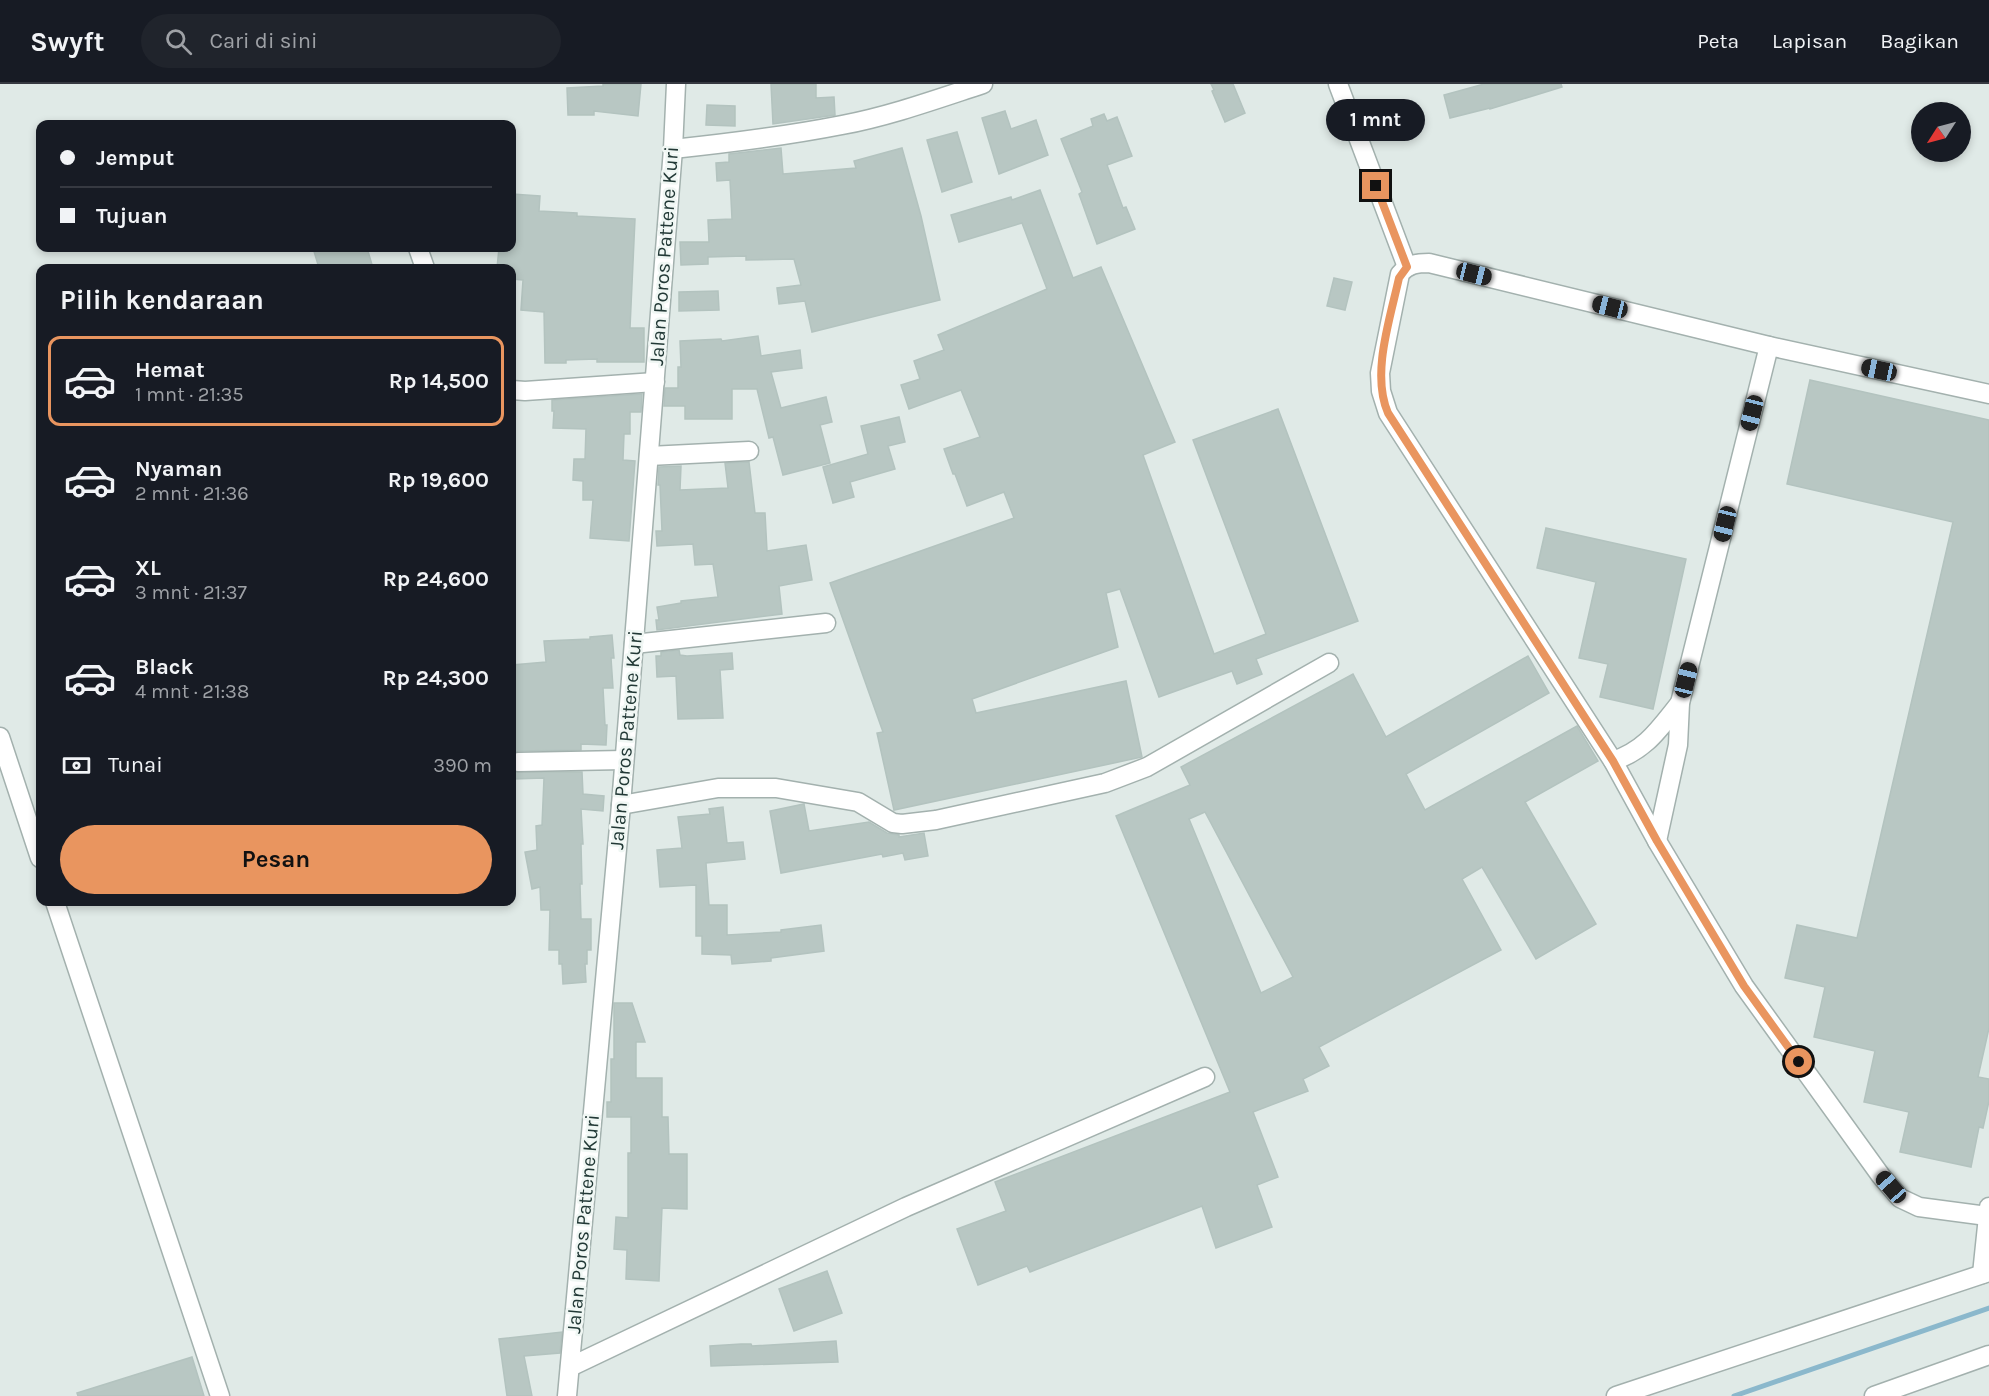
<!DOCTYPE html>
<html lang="id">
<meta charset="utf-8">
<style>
body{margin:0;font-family:Karla,sans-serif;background:#20242c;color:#f1f3f6;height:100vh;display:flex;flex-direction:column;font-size:22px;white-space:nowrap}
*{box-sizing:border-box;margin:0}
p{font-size:20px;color:#9ea1a6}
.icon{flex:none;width:33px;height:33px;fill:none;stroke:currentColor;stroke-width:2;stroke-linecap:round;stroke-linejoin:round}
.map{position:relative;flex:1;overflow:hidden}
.side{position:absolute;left:36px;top:180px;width:480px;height:642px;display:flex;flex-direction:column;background:#171b24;border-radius:12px;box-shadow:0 3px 9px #0003}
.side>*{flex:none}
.hud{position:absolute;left:36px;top:36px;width:480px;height:132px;border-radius:12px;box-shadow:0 3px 9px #0003;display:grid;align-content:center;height:132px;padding:0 24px;background:#171b24}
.needle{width:39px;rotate:234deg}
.controls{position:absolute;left:1911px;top:18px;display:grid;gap:12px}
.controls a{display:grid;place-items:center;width:60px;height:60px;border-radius:50%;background:#171b24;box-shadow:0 3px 9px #0003;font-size:30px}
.end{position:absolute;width:27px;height:27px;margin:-14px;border:8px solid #e9955f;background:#111;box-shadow:0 0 0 3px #111}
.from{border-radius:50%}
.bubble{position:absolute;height:42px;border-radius:21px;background:#171b24;box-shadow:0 3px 9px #0003;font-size:20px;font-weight:700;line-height:42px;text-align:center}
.car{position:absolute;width:18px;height:36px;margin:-18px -9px;border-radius:8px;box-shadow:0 0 4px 2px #0007;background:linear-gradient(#222 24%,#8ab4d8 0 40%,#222 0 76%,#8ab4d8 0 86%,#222 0)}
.hud b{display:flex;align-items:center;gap:21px;height:57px;font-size:22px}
.hud b+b{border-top:2px solid #363941}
.hud i{width:15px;height:15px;background:#f1f3f6}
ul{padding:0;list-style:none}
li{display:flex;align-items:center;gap:18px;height:90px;margin:0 12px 9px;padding:0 12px;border:3px solid transparent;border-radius:12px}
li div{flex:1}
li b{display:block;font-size:22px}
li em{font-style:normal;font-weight:700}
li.selected{border-color:#e9955f}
li>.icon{width:54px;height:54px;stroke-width:1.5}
h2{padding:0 24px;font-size:27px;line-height:72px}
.pay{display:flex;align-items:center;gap:15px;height:66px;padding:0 24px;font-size:22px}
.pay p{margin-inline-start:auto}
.action{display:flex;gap:12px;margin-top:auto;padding:12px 24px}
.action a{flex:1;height:69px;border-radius:36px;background:#e9955f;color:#111;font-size:24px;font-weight:700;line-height:69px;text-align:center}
header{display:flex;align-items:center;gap:36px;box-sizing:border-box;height:84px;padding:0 30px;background:#171b24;border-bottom:2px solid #363941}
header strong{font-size:28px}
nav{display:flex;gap:33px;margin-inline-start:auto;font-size:21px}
.search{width:420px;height:54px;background:#20242c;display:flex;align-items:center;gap:15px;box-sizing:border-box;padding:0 21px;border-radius:33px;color:#9ea1a6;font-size:22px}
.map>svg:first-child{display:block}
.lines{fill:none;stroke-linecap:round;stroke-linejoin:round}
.stream{stroke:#8bb8cc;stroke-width:5}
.building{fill:#b8c7c3;stroke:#b3c3bf;stroke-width:1.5;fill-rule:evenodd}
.minor-casing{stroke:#a3b1ae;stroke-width:21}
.minor{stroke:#fff;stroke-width:18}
.route{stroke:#e9955f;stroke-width:8}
.labels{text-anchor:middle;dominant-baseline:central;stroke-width:5;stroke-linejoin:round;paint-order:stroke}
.street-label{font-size:20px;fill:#223936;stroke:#f0f7f4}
</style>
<header>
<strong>Swyft</strong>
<div class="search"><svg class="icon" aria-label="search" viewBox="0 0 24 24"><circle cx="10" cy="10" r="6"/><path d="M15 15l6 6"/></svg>Cari di sini</div>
<nav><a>Peta</a><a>Lapisan</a><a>Bagikan</a></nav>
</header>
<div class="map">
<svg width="1989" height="1312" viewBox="0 0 1989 1312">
<rect width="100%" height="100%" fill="#e0eae7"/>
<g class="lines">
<path class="stream" d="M1734 1312 1989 1224"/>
</g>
<g class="building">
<path d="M603 0H641L638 32 594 27V31H568L567 4 603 2Z"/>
<path d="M771 0H816V14L834 13 835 31 773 40Z"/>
<path d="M1211 0H1233L1245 29 1225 38 1212 7 1214 6Z"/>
<path d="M1484 0H1561L1562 3 1490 25V24L1450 34 1444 11Z"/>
<path d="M707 21 735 22V42L706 41Z"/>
<path d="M1005 27 1011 45 1036 36 1048 71 999 90 982 34Z"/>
<path d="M1104 30 1107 37 1117 33 1132 72 1107 81 1123 124 1126 123 1135 145 1097 160 1079 110 1082 108 1061 55 1093 42 1091 35Z"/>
<path d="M957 48 972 98 942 108 927 56Z"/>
<path d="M781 64 783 90 856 84 854 77 902 64 921 132 940 216 812 248 805 217 779 220 777 204 801 201 794 175 746 176V172L708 173V180L681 181 680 158H709L708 136 732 135 730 96 717 97 716 79 729 78V70Z"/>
<path d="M1040 106 1073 194 1101 183 1175 358 1143 371 1214 570 1266 550 1193 356 1278 325 1358 537 1256 575 1262 590 1237 600 1232 587 1159 613 1120 505 1106 509 1118 563 972 615 976 629 1126 597 1142 673 894 726 877 649 883 648 830 499 1014 434 1004 408 967 422 955 390H953L944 365 980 353 961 306 909 325 901 301 920 295 914 277 944 266 938 251 1047 205 1022 139 959 158 951 131 1011 113 1012 116Z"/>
<path d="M512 110 540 112 539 127 577 129V132L635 135 630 244H644V278H597V275L566 276V279H545L544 228 521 226 523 196 512 195V184H497L499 164H512Z"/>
<path d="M313 164H367L373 184H319Z"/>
<path d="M1334 194 1352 198 1345 226 1327 222Z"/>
<path d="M718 207 719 226 679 227V208Z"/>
<path d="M758 252 761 272 800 266 802 284 771 288 781 324 826 313 832 338 820 341 830 379 783 391 773 353 769 354 757 305H732V335H685V322H664L665 304H678V283H681L680 257 721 255 722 257Z"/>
<path d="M1810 296 1989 336V944L1978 993 1989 995V1017L1983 1044 1979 1043 1971 1083 1900 1068 1909 1028 1864 1018 1875 967 1814 953 1825 903 1785 894 1797 841 1857 854 1953 438 1787 400Z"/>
<path d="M642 310 641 328H630V350H624L623 376 635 377 629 457 590 454 593 416H583V397L573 396 574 375H585L586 345 553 344 554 327H552V316Z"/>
<path d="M899 333 905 358 888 362 895 385 850 398 854 413 833 419 823 383 868 370 861 342Z"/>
<path d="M749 378 755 429H765L767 467 806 461 812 496 779 502 782 530 657 546 656 536H659L657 523 681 519V517L718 513 713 480 695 481 693 460 657 462 656 447H662L660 401H658L659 383 681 382 680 406 728 404 725 379Z"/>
<path d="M1546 444 1686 475 1653 625 1600 613 1608 580 1579 574 1596 498 1537 484Z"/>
<path d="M612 551 614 574H611L613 604H603L605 641H607L606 661 581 660V666L518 667 512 669V581L546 578 544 557 590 555V553Z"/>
<path d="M679 566 680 571 687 572 732 569 733 585 720 586 723 634 678 635 676 592 657 593 656 572H661V568Z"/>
<path d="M1528 572 1549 609 1406 690 1425 726 1577 642 1598 677 1525 718 1596 840 1536 875 1482 783 1462 795 1501 866 1319 963 1329 982 1303 995 1308 1007 1253 1028 1278 1093 1257 1101 1272 1143 1216 1164 1202 1122 1030 1188 1027 1182 978 1201 957 1145 1006 1127 995 1098 1230 1008 1116 732 1190 701 1181 683 1353 590 1386 653ZM1205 728 1293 893 1261 909 1189 735Z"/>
<path d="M513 688H582L583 710 604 712 603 727 581 725 583 760H581L582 800H580L581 835H591V866H587V880H585L586 898 563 900 562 880H559V866H549L550 826H541L540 803 532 805 525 768 537 766 536 742 542 741 544 694 514 695Z"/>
<path d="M804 720 809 747 869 738 887 749 899 751V753L924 749 928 772 905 776 903 769 883 773 882 770 781 789 770 727Z"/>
<path d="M723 723 727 759 743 758 745 775 706 779 709 821H727V851L781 848V846L821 841 824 867 771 874V877L732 880 731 871 702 870V852H696V801L660 803 657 766 682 764 678 733 710 730 709 725Z"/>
<path d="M614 919H632L645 958H636V994H662V1033H668L669 1070H687V1125L662 1124 659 1197 626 1195 627 1166 614 1165 616 1133 628 1134V1069H631V1033H607V1018H611V975H614Z"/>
<path d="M827 1187 842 1229 794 1247 779 1205Z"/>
<path d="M562 1248 560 1269 524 1272 532 1312H507L499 1255Z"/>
<path d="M836 1257 838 1278 711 1282 710 1262 741 1260H751L752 1262Z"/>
<path d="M192 1273 204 1312H78L77 1309Z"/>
</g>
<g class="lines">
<defs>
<g id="minor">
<path d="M1338 0 1407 183"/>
<path d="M673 65C730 59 786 52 842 41 890 32 937 15 983 0"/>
<path d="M418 164 425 184"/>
<path d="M512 306 525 307 655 298"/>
<path d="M649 372 749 367"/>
<path d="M634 560 826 539"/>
<path d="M0 653 40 774"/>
<path d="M1613 677C1646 666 1659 645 1680 619"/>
<path d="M518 678 624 676"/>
<path d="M621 721 718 704H776L858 718 893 739 902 740 936 736 1105 699 1147 683 1329 579"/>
<path d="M1657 757 1678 661 1680 619 1769 262"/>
<path d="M55 818 220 1312"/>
<path d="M1987 1132 1919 1123 1900 1114 1881 1092 1744 902 1657 757 1613 677 1388 329 1381 307 1380 289 1400 190C1408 180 1417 179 1429 179L1769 262 1989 310"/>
<path d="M1982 1190 1989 1123"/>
<path d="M570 1283 906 1123 1205 993"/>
<path d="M567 1312 621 721 673 65 676 0"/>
<path d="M1616 1312 1989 1188"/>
<path d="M1874 1312 1989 1271"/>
</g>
</defs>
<use href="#minor" class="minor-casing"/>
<use href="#minor" class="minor"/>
</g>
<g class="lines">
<path class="route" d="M1376 102 1407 183 1399 194C1390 235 1371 290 1388 329L1613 677 1657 757 1744 902 1799 978"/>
</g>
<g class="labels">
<g class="street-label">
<text transform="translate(664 172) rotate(-86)">Jalan Poros Pattene Kuri</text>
<text transform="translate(626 656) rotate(-85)">Jalan Poros Pattene Kuri</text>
<text transform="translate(583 1140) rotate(-85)">Jalan Poros Pattene Kuri</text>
</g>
</g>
</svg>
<div class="controls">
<a><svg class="needle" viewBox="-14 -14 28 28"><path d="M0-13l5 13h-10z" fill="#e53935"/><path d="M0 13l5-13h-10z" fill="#9ea1a6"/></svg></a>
</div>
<i class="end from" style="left:1799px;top:978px"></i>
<i class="end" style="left:1376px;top:102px"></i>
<div class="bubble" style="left:1326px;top:15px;width:99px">1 mnt</div>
<i class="car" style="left:1474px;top:190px;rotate:104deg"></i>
<i class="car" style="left:1610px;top:223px;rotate:284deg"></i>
<i class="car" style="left:1879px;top:286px;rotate:282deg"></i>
<i class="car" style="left:1752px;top:329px;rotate:194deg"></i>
<i class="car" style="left:1725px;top:440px;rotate:194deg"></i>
<i class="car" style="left:1686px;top:596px;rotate:14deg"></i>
<i class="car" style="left:1891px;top:1103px;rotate:319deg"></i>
<div class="hud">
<b><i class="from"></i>Jemput</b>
<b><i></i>Tujuan</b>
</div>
<section class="side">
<h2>Pilih kendaraan</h2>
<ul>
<li class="selected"><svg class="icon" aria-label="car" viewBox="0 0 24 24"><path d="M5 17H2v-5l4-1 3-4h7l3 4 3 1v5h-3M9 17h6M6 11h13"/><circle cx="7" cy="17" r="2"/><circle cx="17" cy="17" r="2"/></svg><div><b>Hemat</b><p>1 mnt · 21:35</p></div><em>Rp 14,500</em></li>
<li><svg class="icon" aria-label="car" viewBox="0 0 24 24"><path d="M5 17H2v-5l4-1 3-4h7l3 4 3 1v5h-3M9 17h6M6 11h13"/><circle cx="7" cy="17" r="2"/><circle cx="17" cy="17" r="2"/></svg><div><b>Nyaman</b><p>2 mnt · 21:36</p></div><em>Rp 19,600</em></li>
<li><svg class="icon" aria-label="car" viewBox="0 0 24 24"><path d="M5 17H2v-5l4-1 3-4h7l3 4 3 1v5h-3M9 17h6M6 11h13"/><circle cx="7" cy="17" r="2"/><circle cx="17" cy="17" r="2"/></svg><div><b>XL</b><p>3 mnt · 21:37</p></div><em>Rp 24,600</em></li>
<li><svg class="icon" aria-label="car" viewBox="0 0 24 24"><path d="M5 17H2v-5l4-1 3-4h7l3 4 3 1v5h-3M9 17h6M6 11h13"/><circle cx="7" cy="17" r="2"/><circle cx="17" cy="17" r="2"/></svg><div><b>Black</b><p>4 mnt · 21:38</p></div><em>Rp 24,300</em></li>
</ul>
<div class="pay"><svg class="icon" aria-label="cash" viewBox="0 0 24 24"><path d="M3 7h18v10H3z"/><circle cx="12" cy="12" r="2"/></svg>Tunai<p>390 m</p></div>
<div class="action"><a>Pesan</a></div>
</section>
</div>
